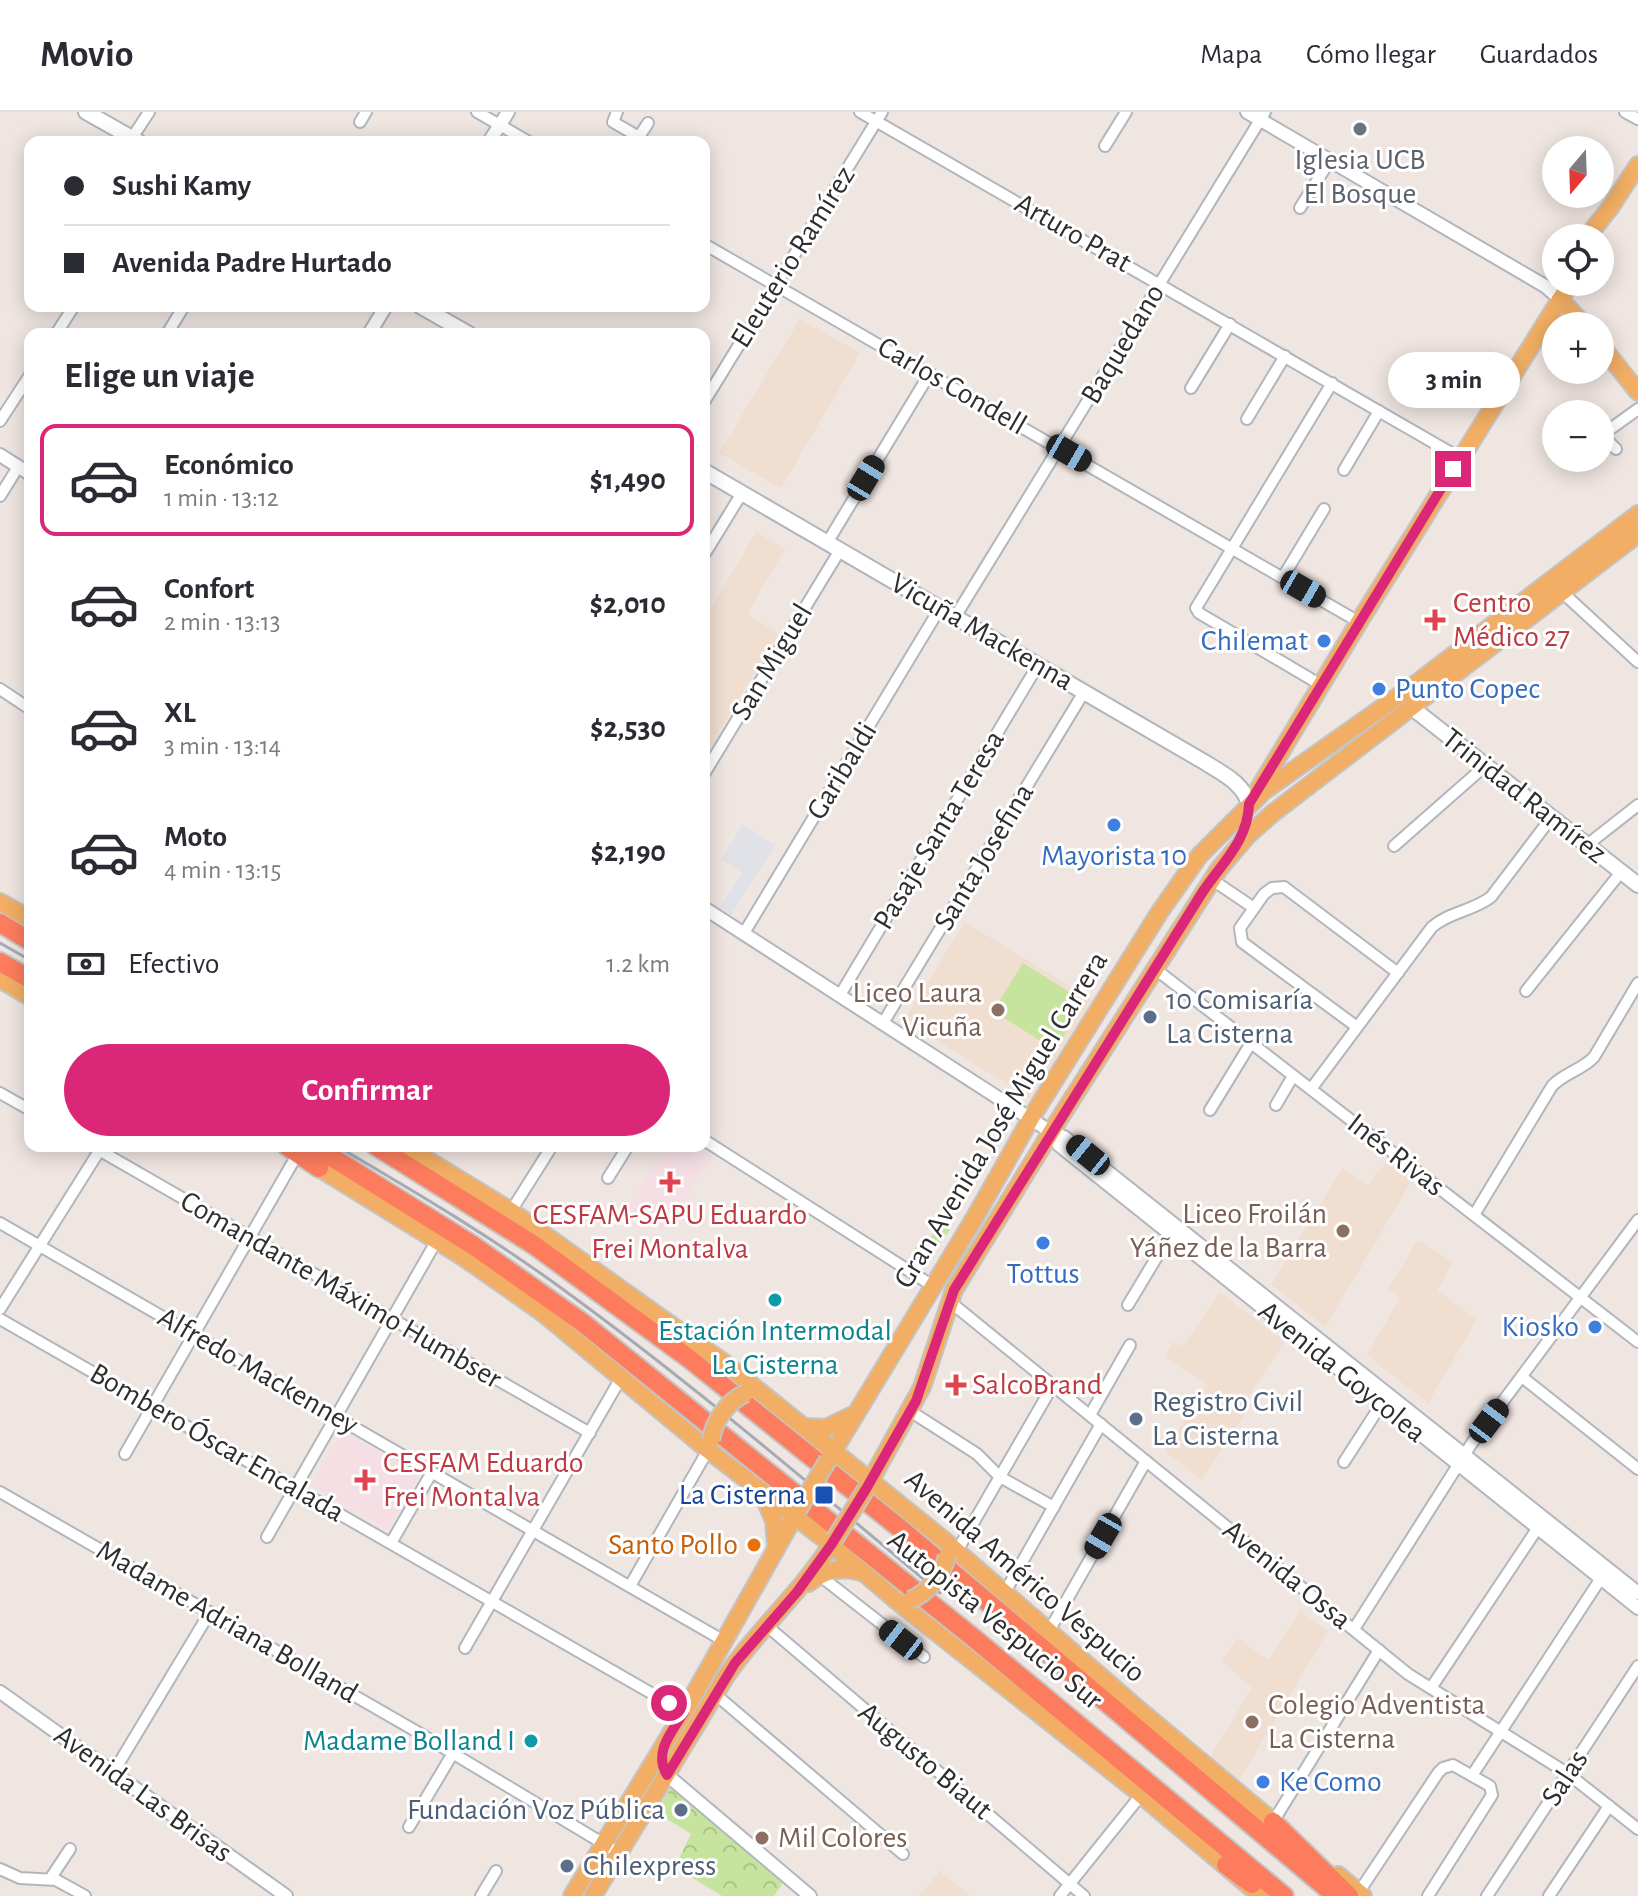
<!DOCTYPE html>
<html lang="es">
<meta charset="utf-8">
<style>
body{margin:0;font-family:"Alegreya Sans",sans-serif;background:#f2f2f3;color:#2b2b33;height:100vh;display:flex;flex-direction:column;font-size:30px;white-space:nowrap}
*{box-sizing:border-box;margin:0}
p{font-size:26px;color:#7c7c81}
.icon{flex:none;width:44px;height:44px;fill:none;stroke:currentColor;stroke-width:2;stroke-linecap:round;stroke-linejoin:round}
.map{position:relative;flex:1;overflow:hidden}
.drawer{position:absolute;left:24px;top:216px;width:686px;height:824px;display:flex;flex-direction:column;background:#fff;border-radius:16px;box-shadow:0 4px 20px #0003}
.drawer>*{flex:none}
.top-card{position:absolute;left:24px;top:24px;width:686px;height:176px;border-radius:16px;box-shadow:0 4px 20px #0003;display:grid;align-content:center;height:176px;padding:0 40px;background:#fff}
.needle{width:52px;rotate:199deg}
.controls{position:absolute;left:1542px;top:24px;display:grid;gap:16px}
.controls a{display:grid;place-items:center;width:72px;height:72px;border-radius:50%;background:#fff;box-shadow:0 4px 20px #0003;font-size:40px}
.end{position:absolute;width:36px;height:36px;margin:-18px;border:10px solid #db2777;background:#fff;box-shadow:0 0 0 4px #fff}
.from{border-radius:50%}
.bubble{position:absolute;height:56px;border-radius:28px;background:#fff;box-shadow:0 4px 20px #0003;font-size:26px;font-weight:700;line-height:56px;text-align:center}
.car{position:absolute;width:24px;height:48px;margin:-24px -12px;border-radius:10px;box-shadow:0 0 6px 2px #0007;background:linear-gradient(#222 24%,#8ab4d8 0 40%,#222 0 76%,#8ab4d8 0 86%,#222 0)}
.top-card b{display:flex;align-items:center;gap:28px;height:76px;font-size:30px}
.top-card b+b{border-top:2px solid #e1e1e2}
.top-card i{width:20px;height:20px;background:#2b2b33}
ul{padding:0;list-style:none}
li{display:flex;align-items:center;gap:24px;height:112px;margin:0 16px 12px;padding:0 24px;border:4px solid transparent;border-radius:16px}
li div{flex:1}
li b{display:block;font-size:30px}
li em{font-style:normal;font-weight:700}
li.on{border-color:#db2777}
li>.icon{width:72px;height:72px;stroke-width:1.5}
h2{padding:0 40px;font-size:36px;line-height:96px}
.pay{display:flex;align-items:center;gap:20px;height:88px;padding:0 40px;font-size:30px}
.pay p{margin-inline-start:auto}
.button{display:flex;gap:16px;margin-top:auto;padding:16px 40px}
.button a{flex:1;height:92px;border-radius:48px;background:#db2777;color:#fff;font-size:32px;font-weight:700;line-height:92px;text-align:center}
header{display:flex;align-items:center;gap:48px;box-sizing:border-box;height:112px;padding:0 40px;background:#fff;border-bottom:2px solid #e1e1e2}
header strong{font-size:38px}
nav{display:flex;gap:44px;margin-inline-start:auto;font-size:28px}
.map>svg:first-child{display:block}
.industrial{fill:#e1e1e8}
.education{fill:#f0ded1}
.medical{fill:#f5dfe5}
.grass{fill:url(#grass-tufts)}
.forest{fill:url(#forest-crowns)}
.garden{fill:#c7e49e}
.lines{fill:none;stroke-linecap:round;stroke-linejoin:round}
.minor-casing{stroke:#b1b6be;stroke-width:14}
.tertiary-casing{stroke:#b1b6be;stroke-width:16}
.secondary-casing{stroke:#b1b6be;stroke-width:18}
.primary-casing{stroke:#c4c4c4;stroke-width:20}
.motorway-casing{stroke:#c4c4c4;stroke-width:22}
.minor{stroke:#fff;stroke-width:10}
.tertiary{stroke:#fff;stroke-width:12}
.secondary{stroke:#fff;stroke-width:14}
.primary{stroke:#f1ae64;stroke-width:16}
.motorway{stroke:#fd7c5d;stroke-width:18}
.rail{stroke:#a3abb8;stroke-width:3}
.primary-bridge-casing{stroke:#c4c4c4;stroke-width:20;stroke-linecap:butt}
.primary-bridge{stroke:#f1ae64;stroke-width:16}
.route{stroke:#db2777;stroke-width:10}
.worship-dot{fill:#6b7280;stroke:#fff;stroke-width:3}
.health-dot{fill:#e0444e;stroke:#fff;stroke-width:3}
.shop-dot{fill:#3f7fe0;stroke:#fff;stroke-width:3}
.education-dot{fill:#8d6e63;stroke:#fff;stroke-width:3}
.service-dot{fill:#5c6f8a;stroke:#fff;stroke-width:3}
.culture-dot{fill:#0f9aa8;stroke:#fff;stroke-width:3}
.transit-dot{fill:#1a4fb4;stroke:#fff;stroke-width:3}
.food-dot{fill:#e8710a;stroke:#fff;stroke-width:3}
.labels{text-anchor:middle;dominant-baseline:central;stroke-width:6;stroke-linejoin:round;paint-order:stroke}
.worship-label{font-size:30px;fill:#5b616d;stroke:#fff}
.street-label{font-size:30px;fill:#2e2e2e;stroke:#fff}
.health-label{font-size:30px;fill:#be3a42;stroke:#fff;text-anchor:start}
.shop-label{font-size:30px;fill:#366cbe;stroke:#fff;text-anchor:end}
.education-label{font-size:30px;fill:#785e54;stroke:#fff;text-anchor:end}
.service-label{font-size:30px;fill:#4e5e75;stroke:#fff;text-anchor:start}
.culture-label{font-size:30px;fill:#0d838f;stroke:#fff}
.transit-label{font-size:30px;fill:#164399;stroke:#fff;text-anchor:end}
.food-label{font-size:30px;fill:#c56008;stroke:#fff;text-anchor:end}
</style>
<header>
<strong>Movio</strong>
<nav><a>Mapa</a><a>Cómo llegar</a><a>Guardados</a></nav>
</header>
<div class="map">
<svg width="1638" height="1784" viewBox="0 0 1638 1784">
<defs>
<pattern id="grass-tufts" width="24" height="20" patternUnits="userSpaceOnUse" patternTransform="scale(2)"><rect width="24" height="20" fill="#c7e49e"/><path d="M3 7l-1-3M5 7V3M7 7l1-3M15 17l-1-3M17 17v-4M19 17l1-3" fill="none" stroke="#abc488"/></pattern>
<pattern id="forest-crowns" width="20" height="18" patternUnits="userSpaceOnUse" patternTransform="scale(2)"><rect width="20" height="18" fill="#c7e49e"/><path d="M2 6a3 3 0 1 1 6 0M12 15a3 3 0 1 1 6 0" fill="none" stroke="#abc488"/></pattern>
</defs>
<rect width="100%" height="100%" fill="#efe5e1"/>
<path class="industrial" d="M743 713 775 733 731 803 720 796 742 761 721 747Z"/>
<g class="education">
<path d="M800 207 860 241 781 376 719 341Z"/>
<path d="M756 420 785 437 747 502 778 521 711 634 704 629V508Z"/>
<path d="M965 810 1092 888 1031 987 904 908Z"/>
<path d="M1386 1050 1412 1068 1325 1215 1271 1172 1343 1056 1368 1074Z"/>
<path d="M1418 1128 1453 1150 1437 1179 1477 1207 1428 1291 1367 1243 1400 1186 1388 1177Z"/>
<path d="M1220 1180 1284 1230 1241 1295 1247 1299 1202 1368 1165 1339 1207 1273 1166 1244 1172 1230 1183 1234Z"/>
<path d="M1300 1499 1328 1519 1238 1670 1210 1645 1252 1576 1222 1549 1237 1526 1269 1548Z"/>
<path d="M940 1759 970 1784H919Z"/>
</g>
<g class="medical">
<path d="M667 1034H696L712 1045 663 1119 627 1095Z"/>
<path d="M343 1319 419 1363 387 1417 311 1373Z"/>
</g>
<g class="grass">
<path d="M1490 239 1503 247 1504 253 1478 292 1463 283Z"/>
<path d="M945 1114 950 1118 927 1148 914 1136Z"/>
</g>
<path class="forest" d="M672 1674 785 1768 774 1784H722L675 1755 691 1722 656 1700Z"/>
<path class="garden" d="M1023 851 1085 890 1055 938 993 899Z"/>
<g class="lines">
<defs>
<g id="minor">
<path d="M477 0 529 30"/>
<path d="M617 0 613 10 639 25"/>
<path d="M860 0 1460 346"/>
<path d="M1625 0 1638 7"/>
<path d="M360 10 366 0"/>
<path d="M132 26 149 0"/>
<path d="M637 28 648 11"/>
<path d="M1105 34 1126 0"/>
<path d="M1300 96 1330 48"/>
<path d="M704 132 1359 510"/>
<path d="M56 222 74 194"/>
<path d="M167 222 184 194"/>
<path d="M1191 276 1230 212"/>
<path d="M704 290 882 0"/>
<path d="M1247 307 1285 244"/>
<path d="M0 309 30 263"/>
<path d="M1600 321 1616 337"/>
<path d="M1602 323 1638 297"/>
<path d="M1344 358 1379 299"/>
<path d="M0 384 18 355"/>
<path d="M827 431 930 261"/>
<path d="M704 443 742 381"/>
<path d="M1283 465 1324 397"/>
<path d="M1562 480 1638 550"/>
<path d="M955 505 1265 0"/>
<path d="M1321 573 1199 501 1196 496 1332 271"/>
<path d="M0 577 30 597"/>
<path d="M704 662 840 438"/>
<path d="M1587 733 1638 693"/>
<path d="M1394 734 1485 654"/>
<path d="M1211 767 1254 796"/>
<path d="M744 821 940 496"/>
<path d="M1154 856 1638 1230"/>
<path d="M1526 879 1621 760"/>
<path d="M840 883 1038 553"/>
<path d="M883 911 1084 580"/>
<path d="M1357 915 1242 830 1240 816 1264 782 1272 776 1284 775 1398 861"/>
<path d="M1311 977 1432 815C1449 800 1473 799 1491 785L1551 706"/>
<path d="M0 981 30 998"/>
<path d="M1276 993 1293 964"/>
<path d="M1210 998 1251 931"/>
<path d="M704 1028 933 1174"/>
<path d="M92 1034 590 1321"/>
<path d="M608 1066 628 1034"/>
<path d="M511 1099 552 1034"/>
<path d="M1474 1103 1552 974C1564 961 1582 958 1594 945L1638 871"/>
<path d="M0 1111 724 1529"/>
<path d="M949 1189 1408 1562 1567 1661 1638 1717"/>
<path d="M1128 1193 1170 1123"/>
<path d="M0 1197 101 1036"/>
<path d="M0 1207 684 1600"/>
<path d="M1522 1265 1638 1357"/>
<path d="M910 1299 977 1342 1000 1365 1054 1395"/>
<path d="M1090 1303 1130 1233"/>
<path d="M125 1342 297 1043"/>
<path d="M1344 1350 1382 1291"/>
<path d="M0 1380 414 1618 619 1741"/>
<path d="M267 1425 437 1128"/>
<path d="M391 1431 432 1360"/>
<path d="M957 1439 1053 1273"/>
<path d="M819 1463 924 1545"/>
<path d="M630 1474 708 1338"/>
<path d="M1005 1480 1101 1312"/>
<path d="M767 1514 1084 1784"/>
<path d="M1354 1517 1472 1331 1638 1108"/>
<path d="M1049 1519 1146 1349"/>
<path d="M465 1536 622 1264"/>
<path d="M1431 1576 1541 1411"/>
<path d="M715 1582 903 1742"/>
<path d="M113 1661 210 1500"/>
<path d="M1473 1662 1603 1463"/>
<path d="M1273 1710 1379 1538"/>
<path d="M409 1715 453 1641"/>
<path d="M0 1757 20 1766 56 1768 85 1784"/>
<path d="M50 1767 70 1737"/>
<path d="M1359 1780 1438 1661 1443 1656 1453 1653 1490 1674 1492 1683 1428 1784"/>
<path d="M481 1784 496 1759"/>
<path d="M1060 1784 1141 1683"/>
<path d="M1487 1784 1638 1554"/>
<path d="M1549 1784 1609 1694"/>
</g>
<g id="tertiary">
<path d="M1247 0 1545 174 1560 187"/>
<path d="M489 30 508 0"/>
<path d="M369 222 386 194"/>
<path d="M0 343 30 362"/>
<path d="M704 796 1051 1020 1064 1025 1638 1481"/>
<path d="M1051 1020 1059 1033 1638 1496"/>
<path d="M0 1580 286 1784"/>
<path d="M667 1663 810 1784"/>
</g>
<g id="secondary">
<path d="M86 0 139 30"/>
<path d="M420 194 469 222"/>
<path d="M704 359 1206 651C1223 662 1243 671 1249 692"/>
<path d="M1411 595 1638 773"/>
</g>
<g id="primary">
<path d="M1586 126 1610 96 1638 53"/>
<path d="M1560 187 1585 214"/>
<path d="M1600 232 1638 280"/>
<path d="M1258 678 1359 510 1571 170"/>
<path d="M0 790 30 807"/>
<path d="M0 867 30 885"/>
<path d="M405 1034 511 1099 723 1250 945 1429 1137 1596 1283 1718"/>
<path d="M311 1051 463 1145 543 1201 708 1338 823 1426 898 1490 1133 1676 1261 1784"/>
<path d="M805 1315 826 1316 853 1303"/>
<path d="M828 1348 974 1107 1031 1006 1159 801 1199 744 1264 679 1413 574 1638 402"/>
<path d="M866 1377 922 1275 954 1178 1058 1009 1219 757 1248 723 1273 701 1638 422"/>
<path d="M762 1380 774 1409 776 1434"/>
<path d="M808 1471C825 1459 840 1454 861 1460"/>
<path d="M1338 1763 1363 1784"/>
<path d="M572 1784 684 1600 798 1398"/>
<path d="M593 1784 726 1564C759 1516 804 1478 834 1428"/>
</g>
<g id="motorway">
<path d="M0 811 30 829"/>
<path d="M0 850 30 867"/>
<path d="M287 1034 319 1056"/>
<path d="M314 1034 474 1134 583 1211 976 1528 1284 1784"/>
<path d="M376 1034 534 1133 691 1248 902 1418 1336 1784"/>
<path d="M1273 1710 1349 1784"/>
<path d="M1226 1753 1252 1772"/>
</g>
</defs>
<use href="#minor" class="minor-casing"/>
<use href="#tertiary" class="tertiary-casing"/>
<use href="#secondary" class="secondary-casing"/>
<use href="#primary" class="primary-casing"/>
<use href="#motorway" class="motorway-casing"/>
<use href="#minor" class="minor"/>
<use href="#tertiary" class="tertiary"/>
<use href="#secondary" class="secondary"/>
<use href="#primary" class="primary"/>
<use href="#motorway" class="motorway"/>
<g class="rail">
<path d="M0 831 30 848"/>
<path d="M337 1034C417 1081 497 1128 572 1184 699 1277 819 1380 940 1481"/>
</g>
<defs>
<g id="primary-bridge">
<path d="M711 1328C714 1308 728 1289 746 1281"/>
<path d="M798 1398 828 1348"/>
<path d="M834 1428 866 1377"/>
<path d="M910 1488C927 1482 943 1462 947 1444"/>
</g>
</defs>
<use href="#primary-bridge" class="primary-bridge-casing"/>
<use href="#primary-bridge" class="primary-bridge"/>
</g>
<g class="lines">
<path class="route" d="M669 1591 684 1600C672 1620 653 1640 667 1663L735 1551 797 1480 831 1433 866 1377 916 1289 954 1178 1202 781C1221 752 1248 729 1249 692L1453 357"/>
</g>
<circle class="worship-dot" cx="1360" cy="17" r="8"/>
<g class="health-dot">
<path d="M1431 496h8v8h8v8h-8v8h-8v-8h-8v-8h8z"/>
<path d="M666 1058h8v8h8v8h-8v8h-8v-8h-8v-8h8z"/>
<path d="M952 1261h8v8h8v8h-8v8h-8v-8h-8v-8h8z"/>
<path d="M361 1356h8v8h8v8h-8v8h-8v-8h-8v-8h8z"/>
</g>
<g class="shop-dot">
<circle cx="1324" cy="529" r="8"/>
<circle cx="1379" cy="577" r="8"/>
<circle cx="1114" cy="713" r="8"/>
<circle cx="1043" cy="1131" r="8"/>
<circle cx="1595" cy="1215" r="8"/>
<circle cx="1263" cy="1670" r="8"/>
</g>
<g class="education-dot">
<circle cx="998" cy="898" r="8"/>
<circle cx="1343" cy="1119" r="8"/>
<circle cx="1252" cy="1610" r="8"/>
<circle cx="762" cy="1726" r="8"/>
</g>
<g class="service-dot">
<circle cx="1150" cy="905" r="8"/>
<circle cx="1136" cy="1307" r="8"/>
<circle cx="681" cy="1698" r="8"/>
<circle cx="567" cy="1754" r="8"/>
</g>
<g class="culture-dot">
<circle cx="775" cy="1188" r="8"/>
<circle cx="531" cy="1629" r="8"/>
</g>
<rect class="transit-dot" x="814" y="1373" width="20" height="20" rx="4"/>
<circle class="food-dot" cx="754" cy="1433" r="8"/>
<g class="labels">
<g class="worship-label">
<text x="1360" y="48">Iglesia UCB<tspan x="1360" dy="34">El Bosque</tspan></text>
</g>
<g class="street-label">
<text transform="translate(1073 121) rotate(30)">Arturo Prat</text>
<text transform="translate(793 145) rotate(-58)">Eleuterio Ramírez</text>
<text transform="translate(1123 232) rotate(-59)">Baquedano</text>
<text transform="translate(952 274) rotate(30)">Carlos Condell</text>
<text transform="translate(982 520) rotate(30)">Vicuña Mackenna</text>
<text transform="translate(772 550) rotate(-59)">San Miguel</text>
<text transform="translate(842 659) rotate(-59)">Garibaldi</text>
<text transform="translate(1524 684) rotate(38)">Trinidad Ramírez</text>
<text transform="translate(939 718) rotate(-59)">Pasaje Santa Teresa</text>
<text transform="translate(984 745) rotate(-59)">Santa Josefina</text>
<text transform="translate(1001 1008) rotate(-59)">Gran Avenida José Miguel Carrera</text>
<text transform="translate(1396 1043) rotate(38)">Inés Rivas</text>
<text transform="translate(341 1178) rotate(30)">Comandante Máximo Humbser</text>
<text transform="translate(258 1259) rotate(30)">Alfredo Mackenney</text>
<text transform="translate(1342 1260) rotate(39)">Avenida Goycolea</text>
<text transform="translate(217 1331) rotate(30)">Bombero Óscar Encalada</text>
<text transform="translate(1287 1463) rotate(39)">Avenida Ossa</text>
<text transform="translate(1025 1464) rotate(41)">Avenida Américo Vespucio</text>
<text transform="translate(995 1508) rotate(39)">Autopista Vespucio Sur</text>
<text transform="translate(227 1510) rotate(30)">Madame Adriana Bolland</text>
<text transform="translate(925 1649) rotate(40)">Augusto Biaut</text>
<text transform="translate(1565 1666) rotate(-57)">Salas</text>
<text transform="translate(143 1682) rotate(36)">Avenida Las Brisas</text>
</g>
<g class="health-label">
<text x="1453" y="491">Centro<tspan x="1453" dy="34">Médico 27</tspan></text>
<text x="670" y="1103" text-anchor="middle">CESFAM-SAPU Eduardo<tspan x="670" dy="34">Frei Montalva</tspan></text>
<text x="972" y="1273">SalcoBrand</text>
<text x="383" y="1351">CESFAM Eduardo<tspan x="383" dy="34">Frei Montalva</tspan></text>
</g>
<g class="shop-label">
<text x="1308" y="529">Chilemat</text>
<text x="1395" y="577" text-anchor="start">Punto Copec</text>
<text x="1114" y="744" text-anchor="middle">Mayorista 10</text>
<text x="1043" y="1162" text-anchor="middle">Tottus</text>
<text x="1579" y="1215">Kiosko</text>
<text x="1279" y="1670" text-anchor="start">Ke Como</text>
</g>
<g class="education-label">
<text x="982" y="881">Liceo Laura<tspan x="982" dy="34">Vicuña</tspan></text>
<text x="1327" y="1102">Liceo Froilán<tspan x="1327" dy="34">Yáñez de la Barra</tspan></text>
<text x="1268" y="1593" text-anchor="start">Colegio Adventista<tspan x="1268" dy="34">La Cisterna</tspan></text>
<text x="778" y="1726" text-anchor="start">Mil Colores</text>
</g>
<g class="service-label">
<text x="1166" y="888">10 Comisaría<tspan x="1166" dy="34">La Cisterna</tspan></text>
<text x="1152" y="1290">Registro Civil<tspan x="1152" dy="34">La Cisterna</tspan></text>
<text x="665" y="1698" text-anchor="end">Fundación Voz Pública</text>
<text x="583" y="1754">Chilexpress</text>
</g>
<g class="culture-label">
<text x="775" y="1219">Estación Intermodal<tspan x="775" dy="34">La Cisterna</tspan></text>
<text x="515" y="1629" text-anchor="end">Madame Bolland I</text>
</g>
<g class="transit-label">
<text x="806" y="1383">La Cisterna</text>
</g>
<g class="food-label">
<text x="738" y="1433">Santo Pollo</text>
</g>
</g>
</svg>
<div class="controls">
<a><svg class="needle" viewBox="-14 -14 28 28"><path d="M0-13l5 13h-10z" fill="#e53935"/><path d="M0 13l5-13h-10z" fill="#7c7c81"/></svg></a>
<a><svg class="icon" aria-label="locate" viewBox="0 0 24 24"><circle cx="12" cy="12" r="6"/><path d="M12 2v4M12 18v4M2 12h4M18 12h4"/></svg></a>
<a>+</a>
<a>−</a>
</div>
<i class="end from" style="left:669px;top:1591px"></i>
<i class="end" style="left:1453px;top:357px"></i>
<div class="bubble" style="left:1388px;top:240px;width:132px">3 min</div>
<i class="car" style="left:1069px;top:341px;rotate:120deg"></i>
<i class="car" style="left:866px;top:366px;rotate:31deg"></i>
<i class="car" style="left:1303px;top:477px;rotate:120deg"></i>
<i class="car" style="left:1088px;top:1043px;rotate:309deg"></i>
<i class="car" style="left:1489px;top:1309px;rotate:37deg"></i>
<i class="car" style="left:1103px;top:1424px;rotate:210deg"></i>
<i class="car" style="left:901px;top:1528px;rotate:308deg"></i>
<div class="top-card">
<b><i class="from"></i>Sushi Kamy</b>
<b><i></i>Avenida Padre Hurtado</b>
</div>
<section class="drawer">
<h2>Elige un viaje</h2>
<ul>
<li class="on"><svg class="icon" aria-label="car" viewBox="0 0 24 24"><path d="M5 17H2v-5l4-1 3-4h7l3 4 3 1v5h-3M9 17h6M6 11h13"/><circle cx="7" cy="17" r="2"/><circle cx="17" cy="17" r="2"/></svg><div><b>Económico</b><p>1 min · 13:12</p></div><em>$1,490</em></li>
<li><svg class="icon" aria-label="car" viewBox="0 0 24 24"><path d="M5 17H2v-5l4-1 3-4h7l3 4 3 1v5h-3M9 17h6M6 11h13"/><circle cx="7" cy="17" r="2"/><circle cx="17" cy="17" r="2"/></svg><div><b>Confort</b><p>2 min · 13:13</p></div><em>$2,010</em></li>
<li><svg class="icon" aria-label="car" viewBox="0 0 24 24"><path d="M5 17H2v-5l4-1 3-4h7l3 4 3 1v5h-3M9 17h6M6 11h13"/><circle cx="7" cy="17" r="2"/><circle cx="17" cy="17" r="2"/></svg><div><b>XL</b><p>3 min · 13:14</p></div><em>$2,530</em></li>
<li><svg class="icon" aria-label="car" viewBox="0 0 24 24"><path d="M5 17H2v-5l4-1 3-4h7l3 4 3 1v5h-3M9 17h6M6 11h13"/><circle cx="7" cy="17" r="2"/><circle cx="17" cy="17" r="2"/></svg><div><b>Moto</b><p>4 min · 13:15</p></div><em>$2,190</em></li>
</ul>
<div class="pay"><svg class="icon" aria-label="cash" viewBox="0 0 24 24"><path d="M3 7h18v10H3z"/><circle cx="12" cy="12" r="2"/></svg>Efectivo<p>1.2 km</p></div>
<div class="button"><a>Confirmar</a></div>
</section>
</div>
